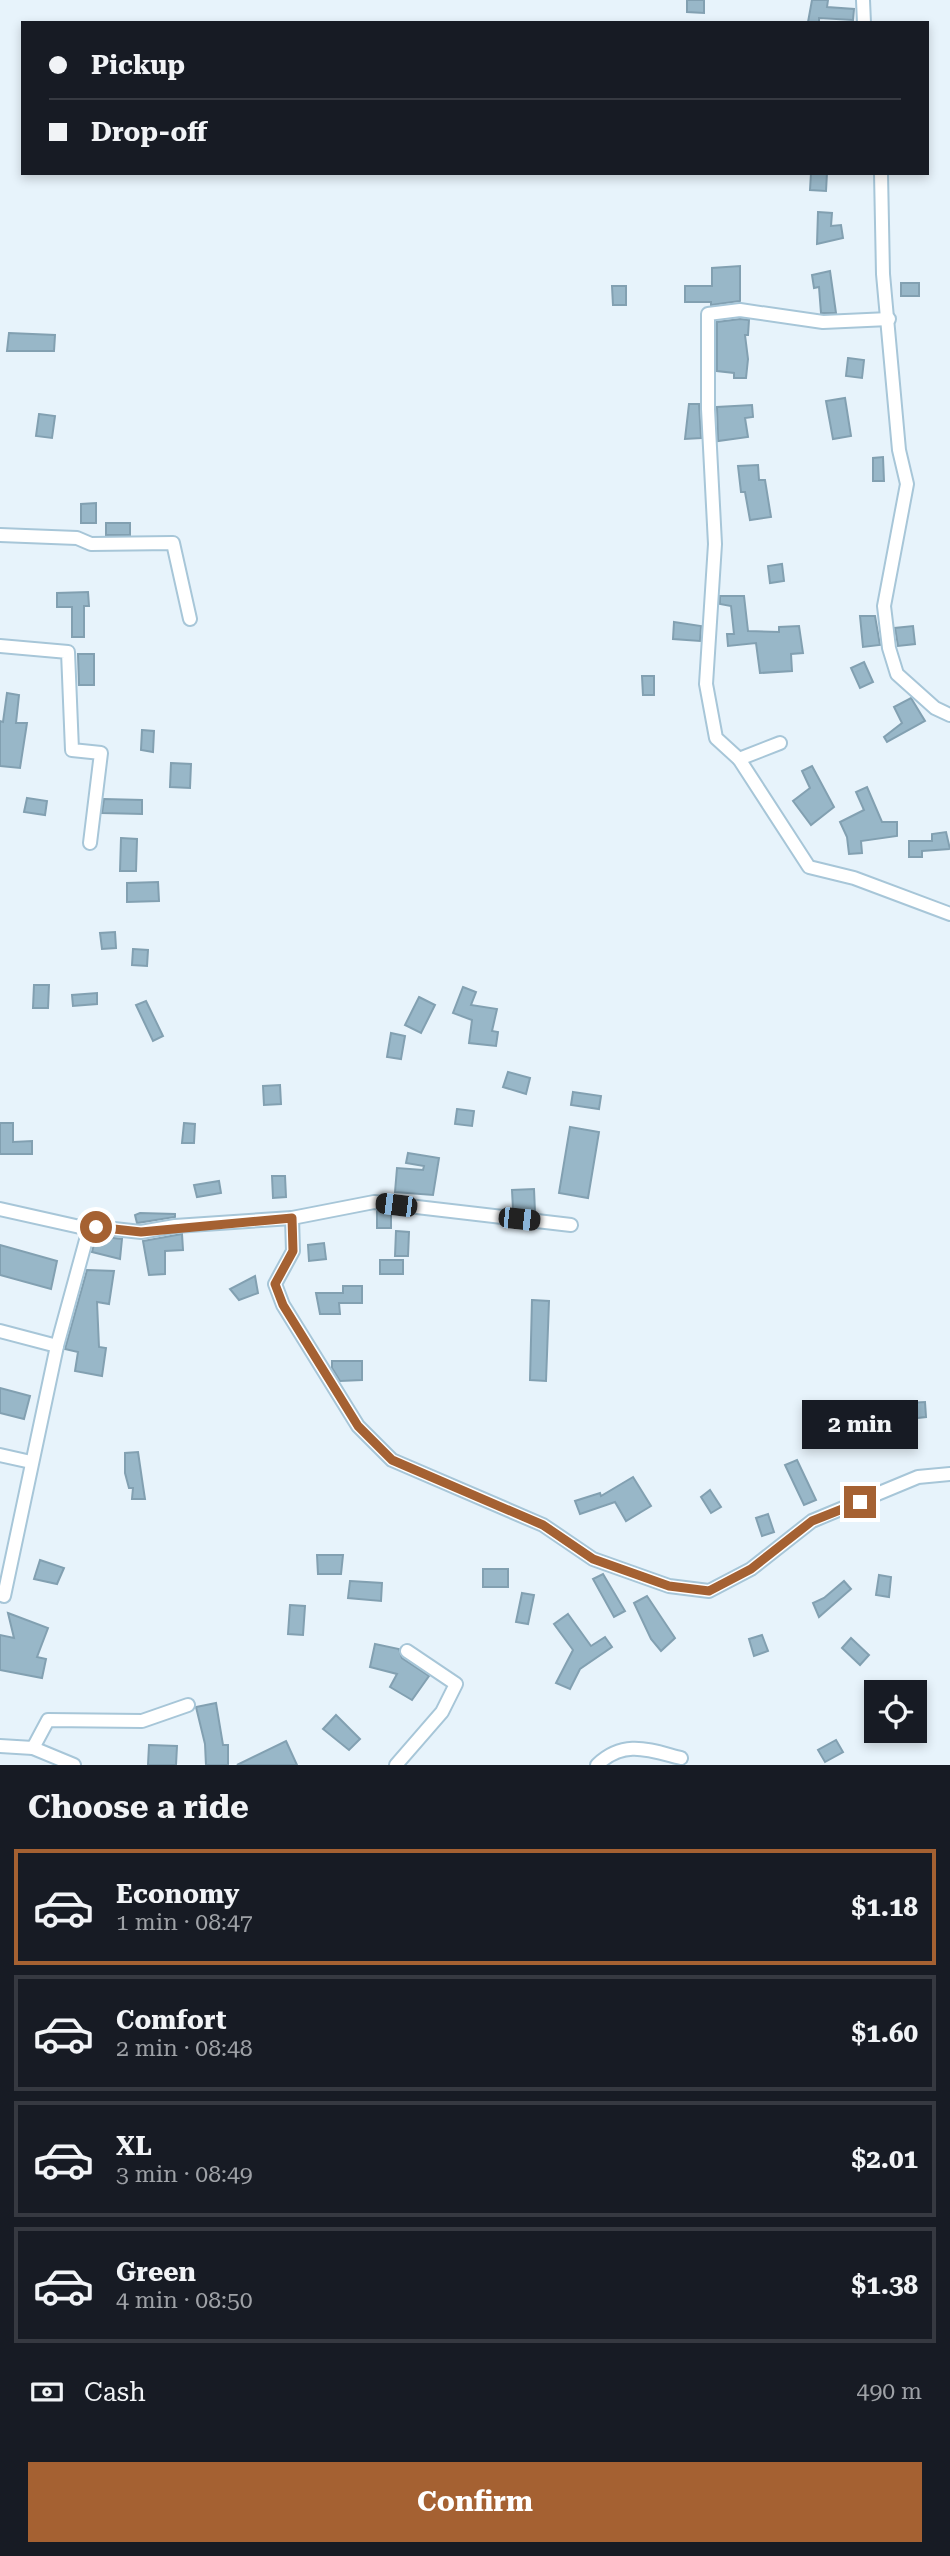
<!DOCTYPE html>
<meta charset="utf-8">
<style>
body{margin:0;font-family:"Roboto Serif",serif;background:#20242c;color:#f1f3f6;height:100vh;display:flex;flex-direction:column;font-size:26px;white-space:nowrap}
*{box-sizing:border-box;margin:0}
p{font-size:23px;color:#9ea1a6}
.icon{flex:none;width:38px;height:38px;fill:none;stroke:currentColor;stroke-width:2;stroke-linecap:round;stroke-linejoin:round}
.map{position:relative;height:1765px;overflow:hidden}
.details{display:flex;flex-direction:column;background:#171b24;flex:1}
.details>*{flex:none}
.guide{position:absolute;left:21px;top:21px;width:908px;height:154px;border-radius:0px;box-shadow:0 4px 10px #0003;display:grid;align-content:center;height:154px;padding:0 28px;background:#171b24}
.tools{position:absolute;left:864px;top:1680px;display:grid;gap:14px}
.tools a{display:grid;place-items:center;width:63px;height:63px;border-radius:0px;background:#171b24;box-shadow:0 4px 10px #0003;font-size:35px}
.end{position:absolute;width:32px;height:32px;margin:-16px;border:9px solid #a56132;background:#fff;box-shadow:0 0 0 4px #fff}
.from{border-radius:50%}
.bubble{position:absolute;height:49px;border-radius:0px;background:#171b24;box-shadow:0 4px 10px #0003;font-size:23px;font-weight:700;line-height:49px;text-align:center}
.car{position:absolute;width:21px;height:42px;margin:-21px -10px;border-radius:9px;box-shadow:0 0 5px 2px #0007;background:linear-gradient(#222 24%,#8ab4d8 0 40%,#222 0 76%,#8ab4d8 0 86%,#222 0)}
.guide b{display:flex;align-items:center;gap:24px;height:66px;font-size:26px}
.guide b+b{border-top:2px solid #363941}
.guide i{width:18px;height:18px;background:#f1f3f6}
ul{padding:0;list-style:none}
li{display:flex;align-items:center;gap:21px;height:116px;margin:0 14px 10px;padding:0 14px;border:4px solid #363941;border-radius:0px}
li div{flex:1}
li b{display:block;font-size:26px}
li em{font-style:normal;font-weight:700}
li.on{border-color:#a56132}
li>.icon{width:63px;height:63px;stroke-width:1.5}
h2{padding:0 28px;font-size:32px;line-height:84px}
.pay{display:flex;align-items:center;gap:18px;height:77px;padding:0 28px;font-size:26px}
.pay p{margin-inline-start:auto}
.button{display:flex;gap:14px;margin-top:auto;padding:14px 28px}
.button a{flex:1;height:80px;border-radius:0px;background:#a56132;color:#fff;font-size:28px;font-weight:700;line-height:80px;text-align:center}
.map>svg:first-child{display:block}
.building{fill:#98b7c8;stroke:#82a0b1;stroke-width:2}
.lines{fill:none;stroke-linecap:round;stroke-linejoin:round}
.minor-casing{stroke:#a7c6d8;stroke-width:16}
.minor{stroke:#fff;stroke-width:12}
.route{stroke:#a56132;stroke-width:9}
</style>
<div class="map">
<svg width="950" height="1765" viewBox="0 0 950 1765">
<rect width="100%" height="100%" fill="#e7f3fb"/>
<g class="building">
<path d="M687 0H704V13L687 12Z"/>
<path d="M812 0H828L827 7 854 9 853 20 819 18V23L808 22Z"/>
<path d="M811 173H827L826 191 810 190Z"/>
<path d="M818 212 832 213 831 226 841 225 843 238 817 244Z"/>
<path d="M740 266V301L711 305V302H685V286H712V268Z"/>
<path d="M830 271 836 313H821L819 287 814 288 812 275Z"/>
<rect x="901" y="283" width="18" height="13"/>
<path d="M612 286H626V305H613Z"/>
<path d="M740 319 749 320 748 335H745L748 359 746 378H734V373L717 371V322Z"/>
<path d="M9 333 55 335 54 351H7Z"/>
<path d="M848 358 864 360 862 378 846 376Z"/>
<path d="M845 398 851 436 833 439 826 401Z"/>
<path d="M689 404H699L701 438 685 439Z"/>
<path d="M752 405 753 417 745 418 748 437 718 441 717 407Z"/>
<path d="M39 414 55 416 52 438 36 436Z"/>
<path d="M883 457 884 481H873V458Z"/>
<path d="M758 465 759 480H765L771 517 750 520 745 492H741L738 466Z"/>
<path d="M96 503V523H81V504Z"/>
<rect x="106" y="523" width="24" height="12"/>
<path d="M782 564 784 581 770 583 768 566Z"/>
<path d="M88 592 89 606H84V637H72V607H57V593Z"/>
<path d="M720 596H744L748 631 779 632V627L799 626 803 653 791 654 792 671 760 673 756 643 728 646 727 634H734L731 606 720 604Z"/>
<path d="M860 616H875L880 645 863 647Z"/>
<path d="M674 622 701 626 700 641 673 639Z"/>
<path d="M913 626 915 644 898 646 895 628Z"/>
<path d="M78 654H94V685H79Z"/>
<path d="M864 662 873 682 860 688 851 668Z"/>
<path d="M642 676H654V695H643Z"/>
<path d="M7 693 19 695 16 723H27L20 768 0 766V721L3 722Z"/>
<path d="M911 698 925 721 887 742 884 737 902 723 894 707Z"/>
<path d="M142 730 154 731 153 752 141 750Z"/>
<path d="M171 763 191 764 190 788 170 787Z"/>
<path d="M812 766 834 807 811 825 793 801 810 788 802 771Z"/>
<path d="M867 787 882 822H897V836L861 841 862 853 849 854 847 837 840 822 864 810 856 792Z"/>
<path d="M27 798 47 801 45 815 24 812Z"/>
<path d="M104 799 142 800V814L102 813Z"/>
<path d="M946 832 950 849 922 851V857H909V841H932V834Z"/>
<path d="M121 838 137 839 136 871H120Z"/>
<path d="M158 882 159 901 127 902V883Z"/>
<path d="M115 932 116 948 102 949 100 933Z"/>
<path d="M133 949 148 950 147 966 132 965Z"/>
<path d="M34 985H49L48 1008H33Z"/>
<path d="M463 987 476 992 471 1005 497 1009 492 1031 498 1032 496 1046 469 1043 472 1020 453 1013Z"/>
<path d="M97 993V1004L73 1006 72 995Z"/>
<path d="M419 997 435 1005 421 1033 405 1025Z"/>
<path d="M146 1001 163 1036 153 1041 136 1005Z"/>
<path d="M391 1033 405 1036 401 1059 387 1057Z"/>
<path d="M508 1072 530 1078 526 1094 503 1087Z"/>
<path d="M280 1085 281 1104 264 1105 263 1086Z"/>
<path d="M573 1092 601 1096 599 1109 571 1105Z"/>
<path d="M457 1109 474 1111 472 1126 455 1124Z"/>
<path d="M0 1123H13V1142L32 1141V1154H0Z"/>
<path d="M184 1123 195 1124 194 1143H182Z"/>
<path d="M570 1127 599 1132 588 1198 559 1193Z"/>
<path d="M408 1153 439 1158 433 1195 395 1192 397 1168 423 1170 424 1166 406 1163Z"/>
<path d="M272 1176H285L286 1197 273 1198Z"/>
<path d="M219 1181 221 1193 197 1197 194 1185Z"/>
<path d="M534 1189 535 1212 513 1209 512 1190Z"/>
<path d="M377 1211 391 1213V1228H377Z"/>
<path d="M140 1213 175 1214V1217L137 1223 135 1215Z"/>
<path d="M396 1231 409 1232 408 1256H395Z"/>
<path d="M182 1234 183 1250 165 1251V1274L149 1275 143 1241Z"/>
<path d="M96 1236 122 1239 120 1259 92 1252Z"/>
<path d="M324 1243 326 1259 309 1261 308 1245Z"/>
<path d="M0 1245 57 1261 51 1289 0 1275Z"/>
<rect x="380" y="1260" width="23" height="14"/>
<path d="M87 1270 114 1271 109 1304 97 1302 99 1347 106 1348 102 1376 75 1371 78 1352 65 1349Z"/>
<path d="M255 1276 258 1293 239 1300 230 1289Z"/>
<path d="M343 1286H362V1303H339L340 1314H320L316 1293H343Z"/>
<path d="M532 1300 549 1301 546 1381 530 1380Z"/>
<path d="M332 1361H362V1380L340 1381 332 1368Z"/>
<path d="M0 1388 30 1396 24 1419 0 1413Z"/>
<path d="M925 1402 926 1417 909 1419 908 1403Z"/>
<path d="M138 1452 143 1486 145 1499H132L133 1488H129L125 1473V1453Z"/>
<path d="M797 1460 816 1500 804 1505 785 1465Z"/>
<path d="M633 1477 651 1506 626 1521 615 1502 580 1514 575 1501 600 1493 601 1496Z"/>
<path d="M710 1490 721 1507 711 1513 701 1497Z"/>
<path d="M768 1514 774 1532 762 1536 756 1518Z"/>
<path d="M317 1555H343L341 1574H318Z"/>
<path d="M40 1560 64 1568 57 1584 34 1579Z"/>
<rect x="483" y="1569" width="25" height="18"/>
<path d="M603 1574 625 1611 614 1617 593 1579Z"/>
<path d="M879 1575 891 1577 889 1597 876 1595Z"/>
<path d="M350 1581 382 1583 381 1601 348 1598Z"/>
<path d="M844 1581 851 1589 819 1617 813 1603 824 1598Z"/>
<path d="M522 1593 534 1595 528 1624 516 1622Z"/>
<path d="M647 1596 675 1638 661 1651 651 1639 634 1603Z"/>
<path d="M290 1605 305 1606 303 1635 288 1634Z"/>
<path d="M8 1613 48 1628 37 1657 46 1659 42 1678 0 1670V1635L14 1638Z"/>
<path d="M568 1614 591 1646 605 1637 612 1647 580 1669 570 1689 556 1683 573 1650 554 1624Z"/>
<path d="M762 1635 768 1651 754 1656 749 1639Z"/>
<path d="M851 1638 869 1655 860 1665 842 1648Z"/>
<path d="M375 1644 399 1649 402 1658 429 1676 412 1700 390 1687 397 1674 370 1667Z"/>
<path d="M216 1703 223 1745H228V1765H206L205 1744 196 1707Z"/>
<path d="M336 1715 360 1739 349 1750 323 1729Z"/>
<path d="M836 1740 843 1752 825 1762 818 1750Z"/>
<path d="M286 1741 297 1765H237Z"/>
<path d="M149 1745 177 1746 176 1765H148Z"/>
</g>
<g class="lines">
<defs>
<g id="minor">
<path d="M863 0 864 23"/>
<path d="M881 173 883 274 899 450 907 484 884 606 889 648 897 674 935 708 950 715"/>
<path d="M0 535 77 538 91 544 173 543 190 619"/>
<path d="M0 646 68 652 72 750 101 753 90 843"/>
<path d="M780 743 739 759 809 867 854 878 950 914"/>
<path d="M739 759 716 738 706 684 715 544 708 409V314L740 310 823 322 889 319"/>
<path d="M0 1209 89 1229 57 1346 4 1596 0 1594"/>
<path d="M292 1218 293 1251 275 1284 283 1305 358 1426 392 1460 543 1525 593 1559 669 1586 709 1591 751 1569 812 1521 918 1477 950 1474"/>
<path d="M89 1229 96 1227 141 1232 175 1226 292 1218 374 1202 571 1225"/>
<path d="M0 1331 57 1346"/>
<path d="M0 1455 31 1462"/>
<path d="M0 1746 33 1748 48 1720 142 1721 188 1705"/>
<path d="M33 1748 74 1765"/>
<path d="M396 1765 442 1712 456 1684 407 1651"/>
<path d="M597 1765C624 1739 649 1750 681 1758"/>
</g>
</defs>
<use href="#minor" class="minor-casing"/>
<use href="#minor" class="minor"/>
</g>
<g class="lines">
<path class="route" d="M96 1227 141 1232 292 1218 293 1251 275 1284 283 1305 358 1426 392 1460 543 1525 593 1559 669 1586 709 1591 751 1569 812 1521 860 1502"/>
</g>
</svg>
<div class="tools">
<a><svg class="icon" aria-label="locate" viewBox="0 0 24 24"><circle cx="12" cy="12" r="6"/><path d="M12 2v4M12 18v4M2 12h4M18 12h4"/></svg></a>
</div>
<i class="end from" style="left:96px;top:1227px"></i>
<i class="end" style="left:860px;top:1502px"></i>
<div class="bubble" style="left:802px;top:1400px;width:116px">2 min</div>
<i class="car" style="left:396px;top:1205px;rotate:277deg"></i>
<i class="car" style="left:519px;top:1219px;rotate:96deg"></i>
<div class="guide">
<b><i class="from"></i>Pickup</b>
<b><i></i>Drop-off</b>
</div>
</div>
<section class="details">
<h2>Choose a ride</h2>
<ul>
<li class="on"><svg class="icon" aria-label="car" viewBox="0 0 24 24"><path d="M5 17H2v-5l4-1 3-4h7l3 4 3 1v5h-3M9 17h6M6 11h13"/><circle cx="7" cy="17" r="2"/><circle cx="17" cy="17" r="2"/></svg><div><b>Economy</b><p>1 min · 08:47</p></div><em>$1.18</em></li>
<li><svg class="icon" aria-label="car" viewBox="0 0 24 24"><path d="M5 17H2v-5l4-1 3-4h7l3 4 3 1v5h-3M9 17h6M6 11h13"/><circle cx="7" cy="17" r="2"/><circle cx="17" cy="17" r="2"/></svg><div><b>Comfort</b><p>2 min · 08:48</p></div><em>$1.60</em></li>
<li><svg class="icon" aria-label="car" viewBox="0 0 24 24"><path d="M5 17H2v-5l4-1 3-4h7l3 4 3 1v5h-3M9 17h6M6 11h13"/><circle cx="7" cy="17" r="2"/><circle cx="17" cy="17" r="2"/></svg><div><b>XL</b><p>3 min · 08:49</p></div><em>$2.01</em></li>
<li><svg class="icon" aria-label="car" viewBox="0 0 24 24"><path d="M5 17H2v-5l4-1 3-4h7l3 4 3 1v5h-3M9 17h6M6 11h13"/><circle cx="7" cy="17" r="2"/><circle cx="17" cy="17" r="2"/></svg><div><b>Green</b><p>4 min · 08:50</p></div><em>$1.38</em></li>
</ul>
<div class="pay"><svg class="icon" aria-label="cash" viewBox="0 0 24 24"><path d="M3 7h18v10H3z"/><circle cx="12" cy="12" r="2"/></svg>Cash<p>490 m</p></div>
<div class="button"><a>Confirm</a></div>
</section>
